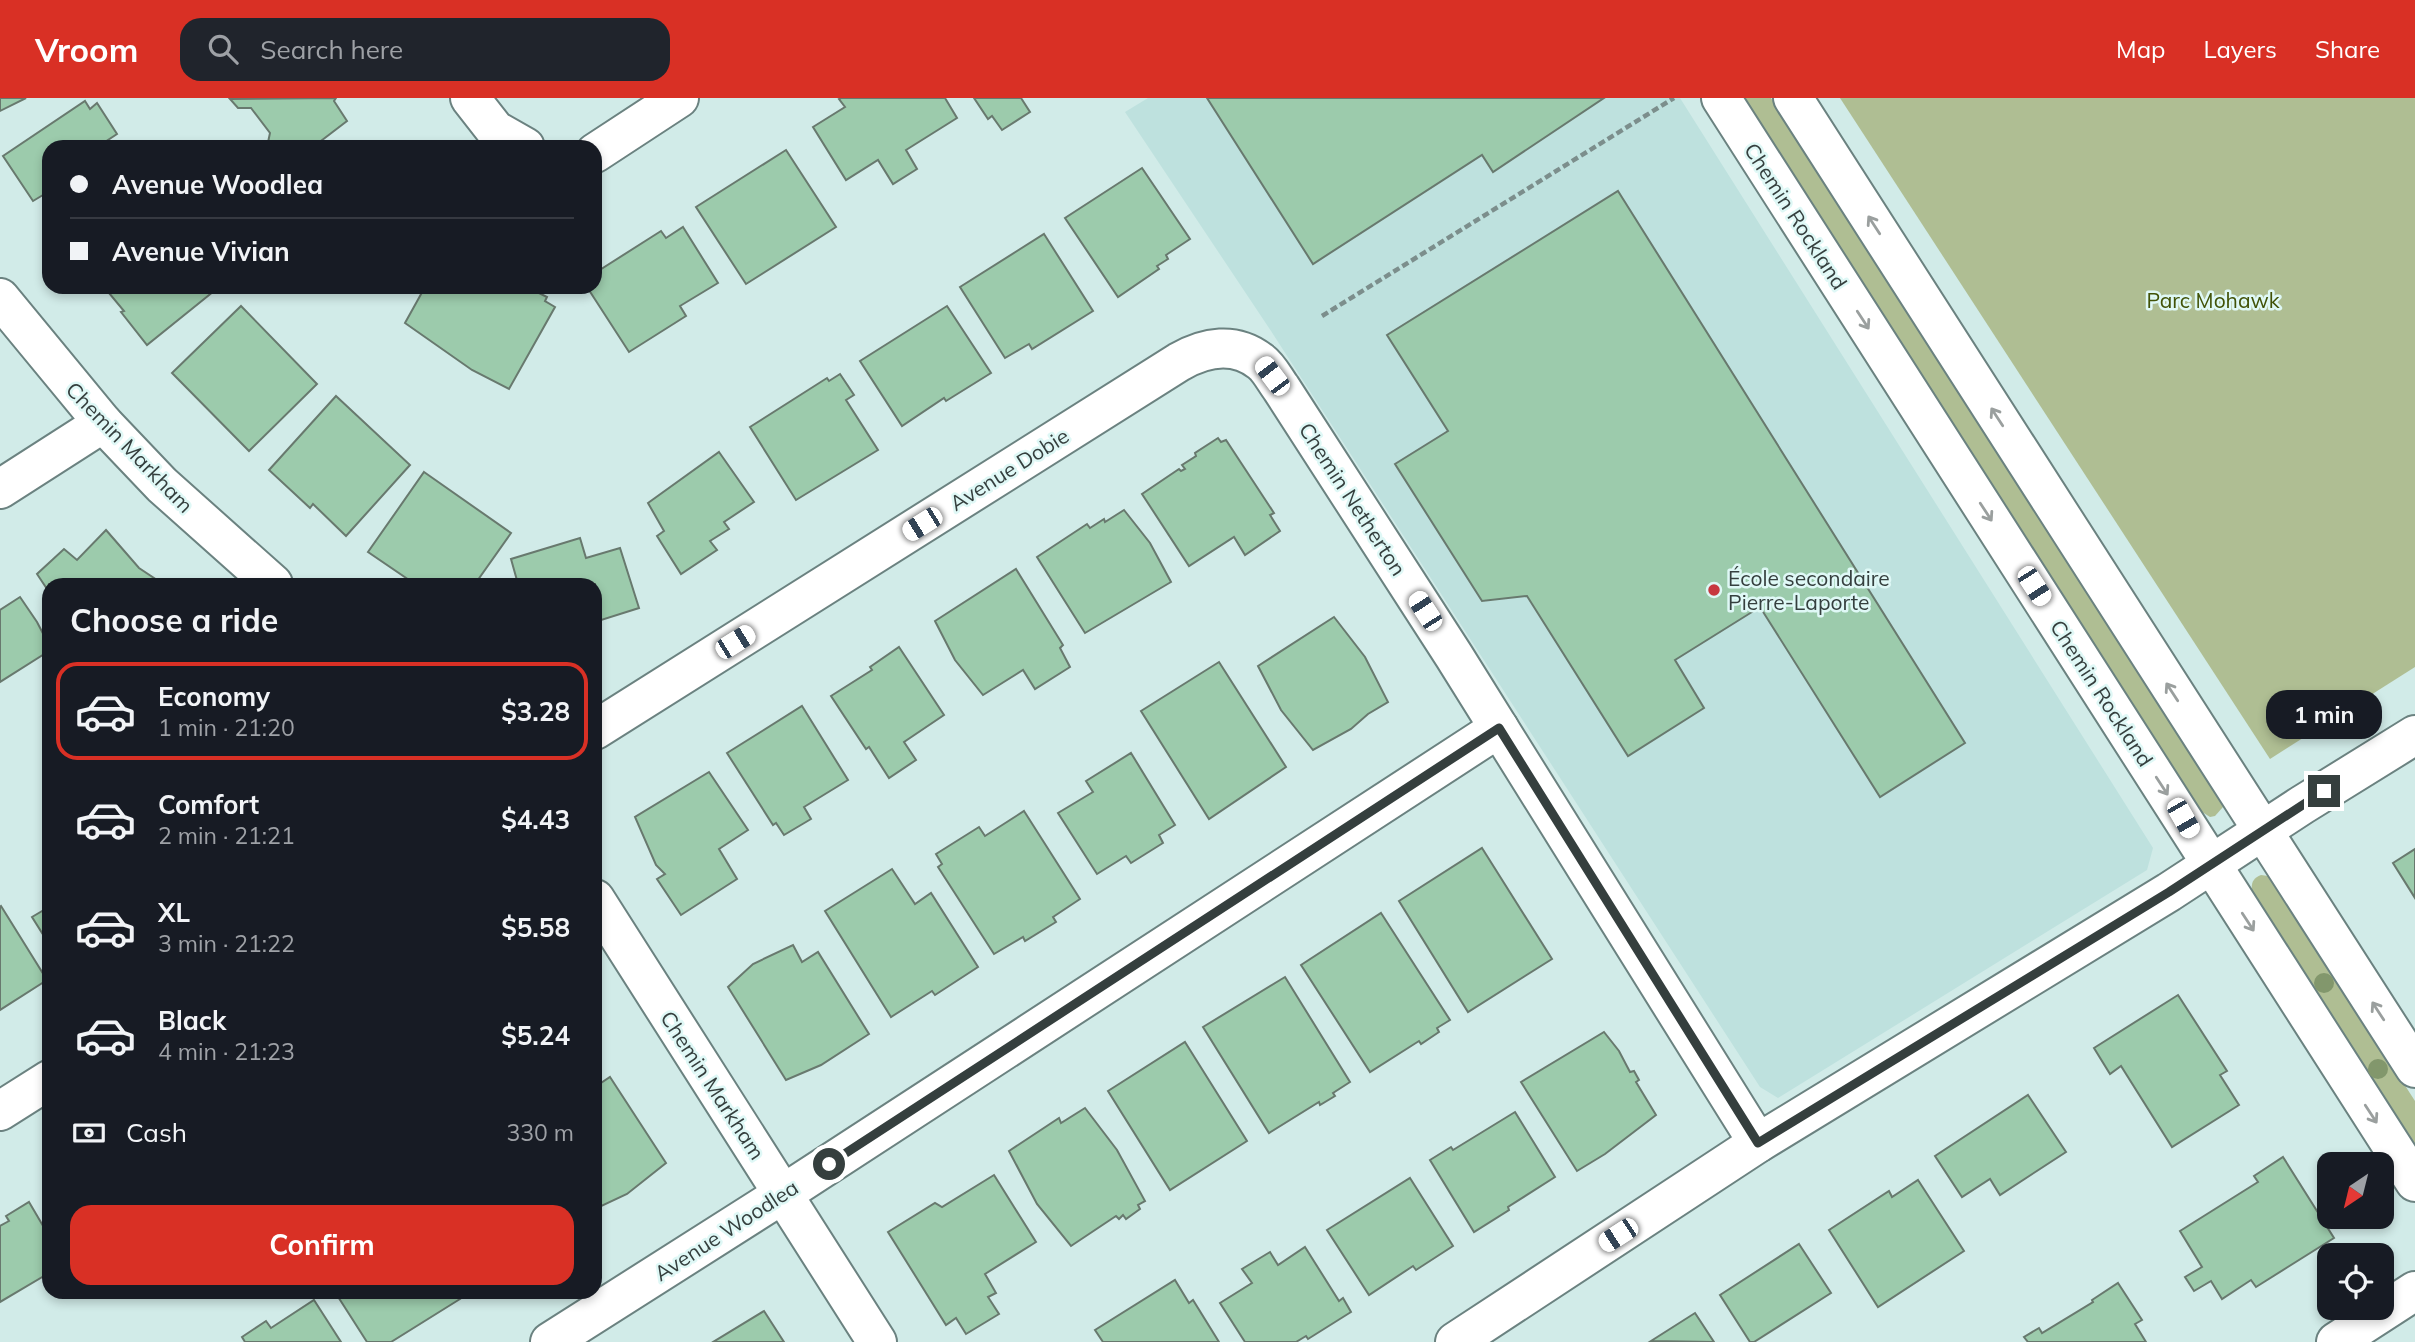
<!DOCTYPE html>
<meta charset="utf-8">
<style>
body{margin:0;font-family:Mulish,sans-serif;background:#20242c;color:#f1f3f6;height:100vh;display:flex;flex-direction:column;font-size:26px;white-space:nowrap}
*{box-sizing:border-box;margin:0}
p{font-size:23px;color:#9ea1a6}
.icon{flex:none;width:38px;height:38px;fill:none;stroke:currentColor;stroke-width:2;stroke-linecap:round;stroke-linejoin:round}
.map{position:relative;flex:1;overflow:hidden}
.details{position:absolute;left:42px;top:480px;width:560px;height:721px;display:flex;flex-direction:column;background:#171b24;border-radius:21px;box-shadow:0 4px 10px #0003}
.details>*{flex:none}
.hud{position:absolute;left:42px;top:42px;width:560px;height:154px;border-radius:21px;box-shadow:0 4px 10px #0003;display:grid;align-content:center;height:154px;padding:0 28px;background:#171b24}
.needle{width:46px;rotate:215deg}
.fabs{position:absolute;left:2317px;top:1054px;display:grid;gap:14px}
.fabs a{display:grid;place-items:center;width:77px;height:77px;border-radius:14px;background:#171b24;box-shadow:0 4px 10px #0003;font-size:35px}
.end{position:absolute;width:32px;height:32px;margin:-16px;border:9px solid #353f3e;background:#fff;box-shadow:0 0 0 4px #fff}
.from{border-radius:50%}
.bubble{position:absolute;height:49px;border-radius:21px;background:#171b24;box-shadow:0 4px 10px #0003;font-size:23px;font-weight:700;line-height:49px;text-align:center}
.car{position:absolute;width:21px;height:42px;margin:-21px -10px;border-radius:9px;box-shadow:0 0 5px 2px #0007;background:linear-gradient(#fff 24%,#345 0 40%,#fff 0 76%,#345 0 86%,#fff 0)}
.hud b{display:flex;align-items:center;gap:24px;height:66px;font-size:26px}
.hud b+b{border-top:2px solid #363941}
.hud i{width:18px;height:18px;background:#f1f3f6}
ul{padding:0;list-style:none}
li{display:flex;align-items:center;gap:21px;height:98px;margin:0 14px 10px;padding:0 14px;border:4px solid transparent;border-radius:21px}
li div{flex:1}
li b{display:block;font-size:26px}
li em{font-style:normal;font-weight:700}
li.current{border-color:#d93025}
li>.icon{width:63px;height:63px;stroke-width:1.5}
h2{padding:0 28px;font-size:32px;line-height:84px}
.pay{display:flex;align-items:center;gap:18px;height:77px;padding:0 28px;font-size:26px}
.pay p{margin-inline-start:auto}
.action{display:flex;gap:14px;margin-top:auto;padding:14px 28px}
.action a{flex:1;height:80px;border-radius:21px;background:#d93025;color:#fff;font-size:28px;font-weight:700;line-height:80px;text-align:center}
header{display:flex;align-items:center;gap:42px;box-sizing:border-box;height:98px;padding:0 35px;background:#d93025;color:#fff}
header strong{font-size:33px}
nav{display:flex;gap:38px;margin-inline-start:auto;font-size:24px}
.search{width:490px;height:63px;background:#20242c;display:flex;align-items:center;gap:18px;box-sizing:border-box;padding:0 24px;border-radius:21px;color:#9ea1a6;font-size:26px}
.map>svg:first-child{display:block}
.built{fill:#bee1de}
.green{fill:#afbe93}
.building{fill:#9ccbac;stroke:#68796e;stroke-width:2}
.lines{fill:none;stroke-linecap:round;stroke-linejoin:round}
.minor-casing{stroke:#6b8280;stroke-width:42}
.path{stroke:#7c8e8c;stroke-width:4.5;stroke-dasharray:7 3.5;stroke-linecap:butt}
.minor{stroke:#fff;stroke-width:38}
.tree{fill:#82976c}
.oneway{stroke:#9a9f9e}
.route{stroke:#353f3e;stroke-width:9}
.poi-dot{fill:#c7383f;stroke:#dff8f6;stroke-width:2.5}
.labels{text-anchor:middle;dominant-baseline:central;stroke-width:5;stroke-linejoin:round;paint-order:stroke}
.street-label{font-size:21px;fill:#353f3e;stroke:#dff8f6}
.park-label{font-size:21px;fill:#415207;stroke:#dff8f6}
.poi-label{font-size:21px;fill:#353f3e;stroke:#dff8f6;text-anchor:start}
</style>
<header>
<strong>Vroom</strong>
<div class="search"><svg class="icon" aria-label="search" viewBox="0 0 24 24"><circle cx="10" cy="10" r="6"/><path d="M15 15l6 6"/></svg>Search here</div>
<nav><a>Map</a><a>Layers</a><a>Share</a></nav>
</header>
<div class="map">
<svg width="2415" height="1244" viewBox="0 0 2415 1244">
<rect width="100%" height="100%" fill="#d1ebe8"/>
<path class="built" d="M1148 0H1680L2153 750 2147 772 1778 1000 1760 989 1271 233 1125 14Z"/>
<g class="green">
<path d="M1743 0H1771L2222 702 2223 709 2215 718 2210 719 2199 712Z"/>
<path d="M1840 0H2415V569L2270 661Z"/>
<path d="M2261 777 2268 778 2272 781 2415 1003V1046L2252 793C2251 785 2253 780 2261 777Z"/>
</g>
<g class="building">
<path d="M0 0H26L0 13Z"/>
<path d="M336 0 334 3 347 23 313 49H267L270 35 251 10H238L230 1Z"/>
<path d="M841 0H945L957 20 906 52 917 71 893 86 878 62 846 82 813 29 845 9 839 1Z"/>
<path d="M974 0H1021L1030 14 1002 32 992 18 988 21Z"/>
<path d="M1207 0H1604L1493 74 1482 57 1313 166Z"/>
<path d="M85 3 90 11 97 5 117 36 105 44 109 49H49V106L43 97 33 103 3 58Z"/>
<path d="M786 52 836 129 746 186 696 109Z"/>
<path d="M1142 70 1190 141 1166 157 1168 161 1157 168 1159 171 1118 199 1065 120Z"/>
<path d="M1618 93 1965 645 1880 699 1760 509 1675 562 1704 610 1628 658 1527 498 1482 503 1395 366 1448 333 1387 237Z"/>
<path d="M683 129 718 185 680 208 686 218 629 254 587 189H595V175L661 133 666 140Z"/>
<path d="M1044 136 1093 213 1032 251 1029 246 1005 260 960 189Z"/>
<path d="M104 189H219L147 247 121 214 124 213Z"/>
<path d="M425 189H527L547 199 545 203 555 209 509 291 472 272 405 225Z"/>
<path d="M241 208 317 286 249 353 172 275Z"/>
<path d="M947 208 991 275 946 303 944 300 902 328 860 263Z"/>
<path d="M840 276 854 297 846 302 878 352 796 402 750 329 827 280 829 283Z"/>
<path d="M336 298 410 367 346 438 313 406 310 410 269 372Z"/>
<path d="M1218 340 1221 344 1226 342 1274 415 1270 417 1280 433 1245 457 1234 439 1189 468 1142 396 1179 371 1181 373 1185 371 1182 367 1196 358 1195 355Z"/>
<path d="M719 354 754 404 724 424 729 431 710 443 717 452 681 476 657 438 664 433 648 405Z"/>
<path d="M424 374 511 435 475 486H415L368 454Z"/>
<path d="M1124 412 1150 445 1171 484 1085 535 1037 459 1087 426 1090 430 1104 421 1105 424Z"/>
<path d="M106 432 139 470 163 486H49V500L46 496 49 494 37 476 64 451 77 462Z"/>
<path d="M580 440 586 460 620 450 639 510 595 524V486H518L511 461Z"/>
<path d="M1016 471 1063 547 1060 550 1070 569 1035 591 1023 572 983 597 955 562 935 523Z"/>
<path d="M20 499 37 524 49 547V553L0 584V512Z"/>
<path d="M1334 519 1365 559 1388 604 1368 616 1351 631 1313 652 1281 612 1258 568Z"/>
<path d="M899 549 944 617 904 644 916 662 889 680 869 649 866 651 831 598 872 572 870 569Z"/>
<path d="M1219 564 1286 669 1209 721 1141 613Z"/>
<path d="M802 608 848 682 804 709 811 721 784 737 776 725 773 727 727 655Z"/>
<path d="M1131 655 1175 727 1159 737 1163 745 1131 765 1126 758 1097 776 1058 715 1093 694 1086 683Z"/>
<path d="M709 674 748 732 719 751 737 781 681 817 657 781 665 776 656 767 635 719Z"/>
<path d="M1024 713 1080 801 1053 819 1056 824 1025 843 1023 839 994 856 938 769 942 766 936 756 979 729 985 738Z"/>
<path d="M1482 750 1552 861 1468 914 1399 803Z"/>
<path d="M2415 751V800L2393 765Z"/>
<path d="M892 771 915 806 931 795 978 869 935 897 932 893 891 919 825 813Z"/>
<path d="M1 808 47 882 0 912V809Z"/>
<path d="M49 809V846L32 819Z"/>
<path d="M1381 815 1450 922 1437 930 1439 934 1421 946 1419 943 1370 974 1301 867Z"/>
<path d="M793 847 802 864 818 854 869 936 821 967 786 982 728 889 753 866Z"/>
<path d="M1285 879 1350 984 1333 995 1335 998 1320 1007 1319 1004 1269 1035 1203 929Z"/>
<path d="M2178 897 2227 973 2220 977 2239 1007 2172 1049 2121 968 2110 976 2094 950Z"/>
<path d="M1604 934 1619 953 1630 974 1634 973 1639 982 1636 984 1656 1017 1605 1056 1577 1073 1521 984Z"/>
<path d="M1185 944 1247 1043 1170 1092 1108 993Z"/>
<path d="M610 979 666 1065 627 1096 595 1111V989Z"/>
<path d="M2028 997 2066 1054 2000 1097 1990 1081 1962 1099 1935 1058Z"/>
<path d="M1085 1010 1117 1052 1145 1103 1138 1107 1140 1111 1126 1121 1123 1117 1119 1121 1116 1118 1071 1148 1037 1106 1009 1053 1059 1020 1061 1025Z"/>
<path d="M1515 1014 1555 1079 1508 1109 1509 1112 1474 1134 1430 1062 1451 1049 1453 1052Z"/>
<path d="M2283 1059 2334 1140 2256 1189 2251 1182 2222 1201 2211 1183 2194 1193 2185 1179 2202 1169 2180 1133 2258 1084 2254 1078Z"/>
<path d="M994 1077 1036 1144 985 1176 996 1195 988 1199 999 1216 966 1236 956 1220 946 1227 888 1134 935 1105 942 1109Z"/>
<path d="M1410 1080 1453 1148 1416 1172 1413 1168 1369 1197 1327 1132Z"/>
<path d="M1918 1082 1964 1153 1878 1209 1829 1132 1889 1093 1892 1099Z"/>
<path d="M29 1104 49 1138V1175L0 1204V1128L9 1123 6 1118Z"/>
<path d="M1799 1146 1831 1195 1754 1244H1750L1720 1197Z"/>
<path d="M1305 1149 1339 1203 1343 1200 1351 1214 1308 1241 1306 1238 1296 1244H1245L1220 1205 1252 1185 1242 1171 1270 1154 1278 1167Z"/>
<path d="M1175 1182 1189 1205 1193 1202 1219 1244H1103L1095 1232Z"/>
<path d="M2118 1185 2142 1222 2135 1226 2146 1244H2028L2024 1239 2039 1230 2042 1235 2093 1204 2092 1202Z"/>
<path d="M335 1194H456L460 1201 391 1244H367Z"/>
<path d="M314 1202 341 1244H245L242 1239 266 1223 271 1230Z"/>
<path d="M764 1213 784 1244H713Z"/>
<path d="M1695 1215 1714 1244 1651 1243Z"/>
</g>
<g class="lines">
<defs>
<g id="minor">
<path d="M470 0 495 32 525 49"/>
<path d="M1721 0 2415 1084"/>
<path d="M1793 0 2415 970"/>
<path d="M595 55 679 0"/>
<path d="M0 200 103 325 162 387 273 486"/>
<path d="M0 391 103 325"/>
<path d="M595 632 1179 264C1205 249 1235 243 1261 264 1269 270 1275 282 1281 290L1454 558 1758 1045"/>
<path d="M595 801 877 1244"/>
<path d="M0 1013 49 982"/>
<path d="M550 1244 783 1096 1499 630"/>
<path d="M1455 1244 1758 1045 2169 794 2302 707 2415 637"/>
<path d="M2336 1244 2415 1193"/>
</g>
</defs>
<use href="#minor" class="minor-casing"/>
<path class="path" d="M1322 218 1674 0"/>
<use href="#minor" class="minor"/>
</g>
<g class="tree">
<circle cx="2324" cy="885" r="10"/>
<circle cx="2378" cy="971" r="10"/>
</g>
<defs><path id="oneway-shaft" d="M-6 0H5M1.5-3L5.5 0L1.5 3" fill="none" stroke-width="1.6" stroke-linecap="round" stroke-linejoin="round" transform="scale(1.75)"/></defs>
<g class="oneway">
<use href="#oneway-shaft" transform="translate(1874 127) rotate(-123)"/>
<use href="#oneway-shaft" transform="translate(1863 222) rotate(57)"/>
<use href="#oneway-shaft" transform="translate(1997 319) rotate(-123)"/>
<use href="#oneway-shaft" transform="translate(1986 414) rotate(57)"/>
<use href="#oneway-shaft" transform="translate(2172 594) rotate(-123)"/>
<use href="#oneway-shaft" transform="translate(2162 688) rotate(57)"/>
<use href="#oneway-shaft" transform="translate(2248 824) rotate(57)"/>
<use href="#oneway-shaft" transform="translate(2378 913) rotate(-123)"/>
<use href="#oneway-shaft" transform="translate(2371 1016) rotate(57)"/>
</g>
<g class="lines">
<path class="route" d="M829 1066 1499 630 1758 1045 2169 794 2324 693"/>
</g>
<circle class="poi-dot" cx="1714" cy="492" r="7"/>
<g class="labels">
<g class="street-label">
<text transform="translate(1796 118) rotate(57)">Chemin Rockland</text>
<text transform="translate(130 349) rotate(46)">Chemin Markham</text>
<text transform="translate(1009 371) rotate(-32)">Avenue Dobie</text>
<text transform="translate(1353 401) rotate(57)">Chemin Netherton</text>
<text transform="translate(2102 595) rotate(57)">Chemin Rockland</text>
<text transform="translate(713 987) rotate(57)">Chemin Markham</text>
<text transform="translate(726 1132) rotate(-33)">Avenue Woodlea</text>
</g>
<g class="park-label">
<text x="2213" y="202">Parc Mohawk</text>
</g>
<g class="poi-label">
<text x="1728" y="480">École secondaire<tspan x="1728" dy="24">Pierre-Laporte</tspan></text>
</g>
</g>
</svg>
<div class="fabs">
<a><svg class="needle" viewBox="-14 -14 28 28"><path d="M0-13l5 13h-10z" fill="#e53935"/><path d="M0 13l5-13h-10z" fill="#9ea1a6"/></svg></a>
<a><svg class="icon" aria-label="locate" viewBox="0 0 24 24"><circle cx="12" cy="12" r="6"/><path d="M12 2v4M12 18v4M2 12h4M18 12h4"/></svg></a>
</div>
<i class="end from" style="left:829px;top:1066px"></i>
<i class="end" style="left:2324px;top:693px"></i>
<div class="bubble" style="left:2266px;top:592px;width:116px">1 min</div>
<i class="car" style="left:1272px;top:278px;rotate:323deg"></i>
<i class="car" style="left:922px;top:426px;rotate:238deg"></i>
<i class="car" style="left:2034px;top:488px;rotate:147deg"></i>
<i class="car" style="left:1425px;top:513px;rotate:327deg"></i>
<i class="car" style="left:735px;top:544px;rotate:58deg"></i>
<i class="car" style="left:2183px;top:720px;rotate:150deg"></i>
<i class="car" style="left:1618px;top:1137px;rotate:237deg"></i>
<div class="hud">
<b><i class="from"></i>Avenue Woodlea</b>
<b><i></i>Avenue Vivian</b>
</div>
<section class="details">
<h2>Choose a ride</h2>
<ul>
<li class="current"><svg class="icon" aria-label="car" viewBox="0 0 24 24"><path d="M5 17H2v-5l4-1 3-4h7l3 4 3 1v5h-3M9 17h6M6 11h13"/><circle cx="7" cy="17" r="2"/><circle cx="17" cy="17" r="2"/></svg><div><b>Economy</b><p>1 min · 21:20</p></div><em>$3.28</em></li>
<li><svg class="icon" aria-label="car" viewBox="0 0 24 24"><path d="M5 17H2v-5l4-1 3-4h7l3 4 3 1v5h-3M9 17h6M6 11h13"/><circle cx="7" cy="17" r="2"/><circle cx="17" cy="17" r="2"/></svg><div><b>Comfort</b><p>2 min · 21:21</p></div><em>$4.43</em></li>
<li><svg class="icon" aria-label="car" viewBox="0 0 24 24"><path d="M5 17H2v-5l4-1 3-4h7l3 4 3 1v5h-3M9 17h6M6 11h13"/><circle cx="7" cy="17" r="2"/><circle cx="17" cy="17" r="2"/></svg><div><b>XL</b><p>3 min · 21:22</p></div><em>$5.58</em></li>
<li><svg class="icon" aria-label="car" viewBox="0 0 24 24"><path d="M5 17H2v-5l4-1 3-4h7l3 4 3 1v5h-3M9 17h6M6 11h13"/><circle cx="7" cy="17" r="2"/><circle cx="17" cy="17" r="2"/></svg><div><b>Black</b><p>4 min · 21:23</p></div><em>$5.24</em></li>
</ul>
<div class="pay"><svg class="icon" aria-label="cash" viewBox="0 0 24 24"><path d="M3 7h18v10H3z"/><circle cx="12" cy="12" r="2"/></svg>Cash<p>330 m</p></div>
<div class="action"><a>Confirm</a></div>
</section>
</div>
